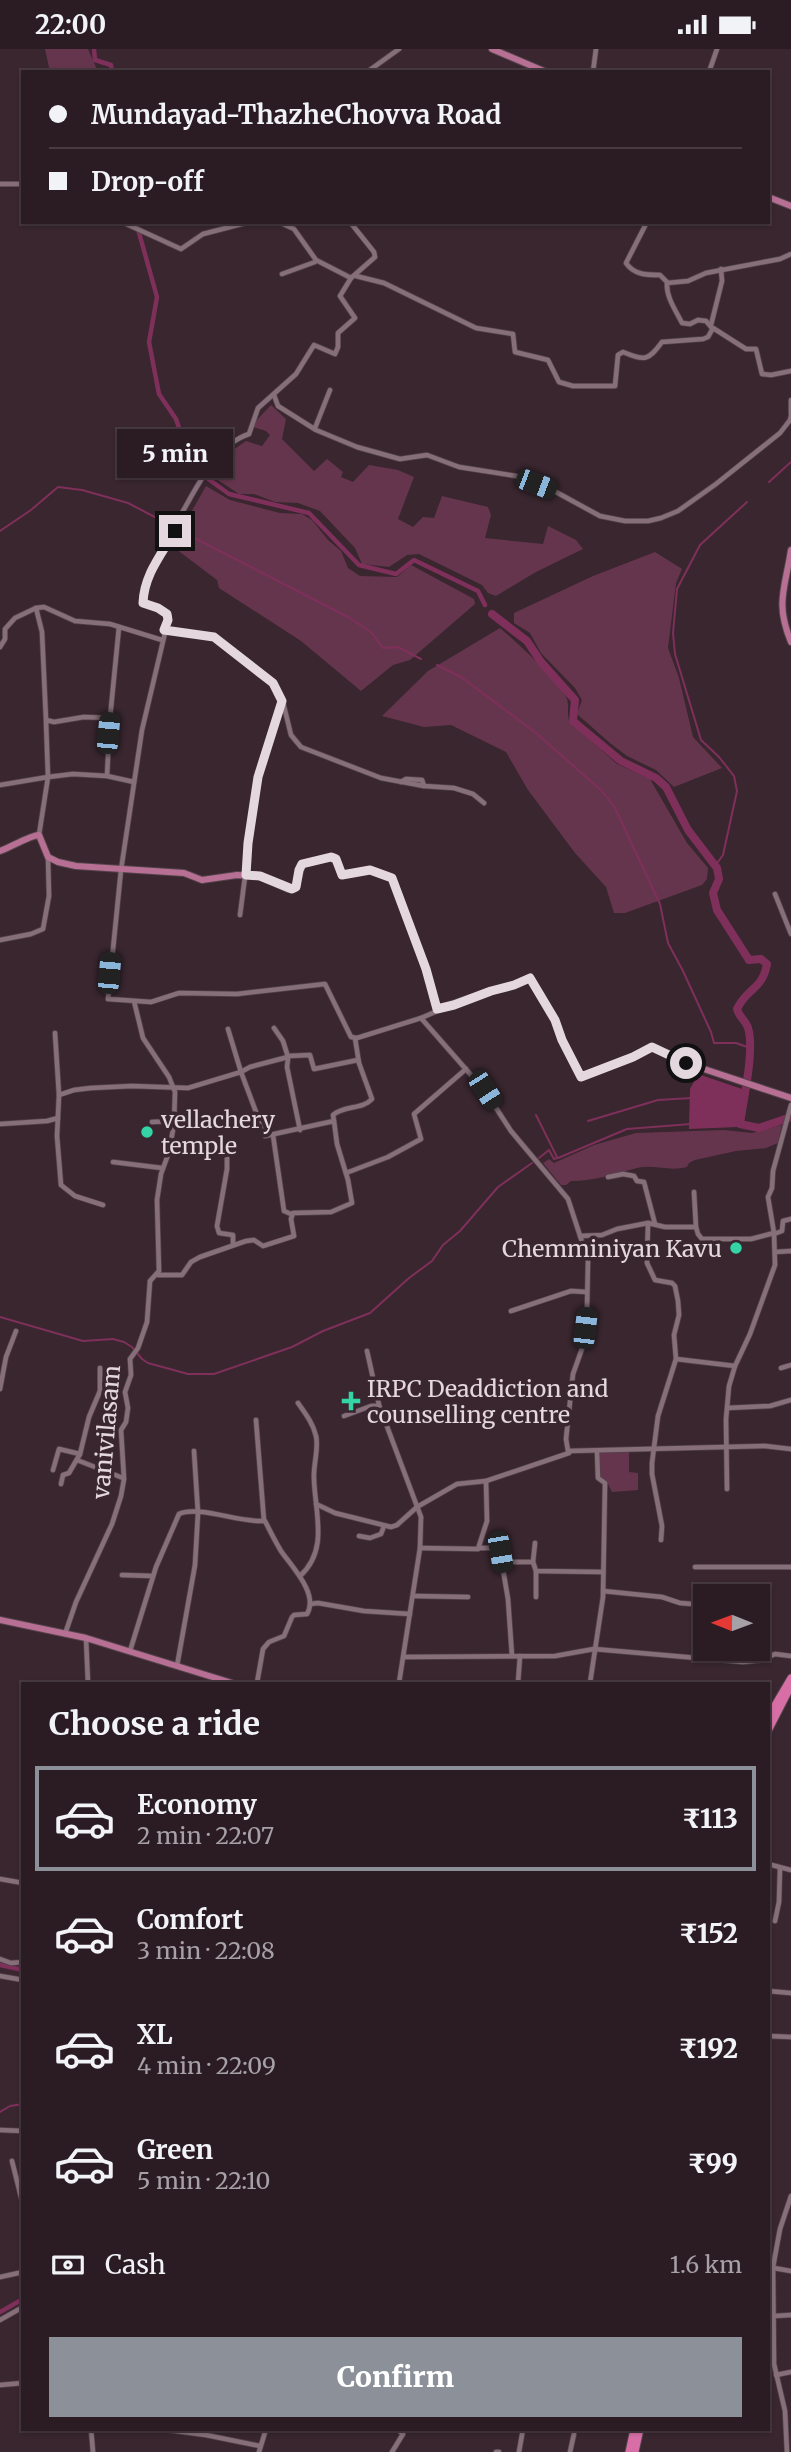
<!DOCTYPE html>
<meta charset="utf-8">
<style>
body{margin:0;font-family:Merriweather,serif;background:#33252b;color:#f1f3f6;height:100vh;display:flex;flex-direction:column;font-size:26px;white-space:nowrap}
*{box-sizing:border-box;margin:0}
p{font-size:23px;color:#a6a1a6}
.icon{flex:none;width:38px;height:38px;fill:none;stroke:currentColor;stroke-width:2;stroke-linecap:round;stroke-linejoin:round}
.map{position:relative;flex:1;overflow:hidden}
.panel{position:absolute;left:21px;top:1633px;width:749px;height:749px;display:flex;flex-direction:column;background:#2b1c23;border-radius:0px;box-shadow:0 2px 5px #0004,0 0 0 2px #473a41}
.panel>*{flex:none}
.banner{position:absolute;left:21px;top:21px;width:749px;height:154px;border-radius:0px;box-shadow:0 2px 5px #0004,0 0 0 2px #473a41;display:grid;align-content:center;height:154px;padding:0 28px;background:#2b1c23}
.needle{width:46px;rotate:271deg}
.buttons{position:absolute;left:693px;top:1535px;display:grid;gap:14px}
.buttons a{display:grid;place-items:center;width:77px;height:77px;border-radius:0px;background:#2b1c23;box-shadow:0 2px 5px #0004,0 0 0 2px #473a41;font-size:35px}
.end{position:absolute;width:32px;height:32px;margin:-16px;border:9px solid #e4d7dd;background:#111;box-shadow:0 0 0 4px #111}
.from{border-radius:50%}
.bubble{position:absolute;height:49px;border-radius:0px;background:#2b1c23;box-shadow:0 2px 5px #0004,0 0 0 2px #473a41;font-size:23px;font-weight:800;line-height:49px;text-align:center}
.car{position:absolute;width:21px;height:42px;margin:-21px -10px;border-radius:9px;box-shadow:0 0 5px 2px #0007;background:linear-gradient(#222 24%,#8ab4d8 0 40%,#222 0 76%,#8ab4d8 0 86%,#222 0)}
.banner b{display:flex;align-items:center;gap:24px;height:66px;font-size:26px}
.banner b+b{border-top:2px solid #473a41}
.banner i{width:18px;height:18px;background:#f1f3f6}
ul{padding:0;list-style:none}
li{display:flex;align-items:center;gap:21px;height:105px;margin:0 14px 10px;padding:0 14px;border:4px solid transparent;border-radius:0px}
li div{flex:1}
li b{display:block;font-size:26px}
li em{font-style:normal;font-weight:800}
li.on{border-color:#8c9099}
li>.icon{width:63px;height:63px;stroke-width:1.5}
h2{padding:0 28px;font-size:32px;line-height:84px}
.pay{display:flex;align-items:center;gap:18px;height:77px;padding:0 28px;font-size:26px}
.pay p{margin-inline-start:auto}
.cta{display:flex;gap:14px;margin-top:auto;padding:14px 28px}
.cta a{flex:1;height:80px;border-radius:0px;background:#8c9099;color:#fff;font-size:28px;font-weight:800;line-height:80px;text-align:center}
.status{display:flex;justify-content:space-between;align-items:center;height:49px;padding:0 35px;background:#2b1c23;direction:ltr}
.status svg{height:19px;fill:currentColor}
.map>svg:first-child{display:block}
.green{fill:#65354d}
.water{fill:#7e305b}
.lines{fill:none;stroke-linecap:round;stroke-linejoin:round}
.stream{stroke:#7e305b;stroke-width:2}
.canal{stroke:#7e305b;stroke-width:4.5}
.river{stroke:#7e305b;stroke-width:8}
.minor-casing{stroke:#53434a;stroke-width:6}
.major-casing{stroke:#53434a;stroke-width:8}
.highway-casing{stroke:#53434a;stroke-width:9}
.minor{stroke:#866f79;stroke-width:4.5}
.major{stroke:#b76f94;stroke-width:6}
.highway{stroke:#d76fa6;stroke-width:7}
.route{stroke:#e4d7dd;stroke-width:9}
.poi-dot{fill:#35d4a7;stroke:#39262f;stroke-width:2.5}
.labels{text-anchor:middle;dominant-baseline:central;stroke-width:7;stroke-linejoin:round;paint-order:stroke}
.poi-label{font-size:23px;fill:#e4d7dd;stroke:#39262f;text-anchor:start}
.street-label{font-size:23px;fill:#e4d7dd;stroke:#39262f}
</style>
<div class="status"><b>22:00</b><svg viewBox="0 0 49 12"><path d="M0 12V9h3v3zM5 12V6h3v6zM10 12V3h3v9zM15 12V0h3v12zM26 1h20v11H26zM47 4h2v5h-2z"/></svg></div>
<div class="map">
<svg width="791" height="2403" viewBox="0 0 791 2403">
<rect width="100%" height="100%" fill="#39262f"/>
<g class="green">
<path d="M45 0H88L98 23H50Z"/>
<path d="M271 356 286 370 282 390 314 422 327 410 343 423 341 428 353 433 369 416 398 421 414 428 398 470 413 478 423 468 434 469 442 447 488 458 491 466 485 489 543 495 548 477 576 491 583 500 536 523 496 547 488 544 482 536 419 505 407 506 389 518 362 515 355 499 320 462 298 454 275 453 254 445H239L209 425 216 413 246 392 262 397 270 386 266 382 253 378 255 373Z"/>
<path d="M206 437 230 451 280 464 302 465 312 471 328 491 341 502 348 519 360 527 397 528 411 516 474 550 475 555 410 611 393 616 361 642 301 592 219 539 217 531 172 497Z"/>
<path d="M655 503 682 520 676 534 668 599 679 629 693 688 722 719 674 738 656 721 627 707 610 694 577 665 582 651 575 639 541 604 530 584 514 574V564L593 527Z"/>
<path d="M500 579C514 591 562 634 567 650 569 656 567 665 569 672L617 715 650 730 687 794 708 819 707 830 702 836 625 864H614L606 838 575 804 528 741 506 703 451 676 424 678 382 667 428 622Z"/>
<path d="M782 1076 778 1094 766 1099 736 1102 695 1111 689 1114 687 1118C670 1123 654 1115 637 1119 615 1125 594 1132 571 1132L566 1136H561L543 1114 549 1110 554 1114 594 1096 636 1084 724 1081 752 1084Z"/>
<path d="M599 1403H629V1423L638 1424V1441L612 1443 606 1431 600 1430Z"/>
</g>
<path class="water" d="M698 1025 745 1041 737 1078 689 1080 690 1040Z"/>
<g class="lines">
<g class="stream">
<path d="M769 433 791 413"/>
<path d="M177 480 348 568 371 583 383 599 398 598 421 610"/>
<path d="M0 482 31 461 58 438 82 441 128 454 172 477"/>
<path d="M437 616 461 628 536 684 602 742 614 757 660 855 668 894 683 922 711 983 714 994H736L750 999"/>
<path d="M715 817 723 806 737 742 734 727 719 708 701 691 675 605 673 584 677 540 700 496 747 453"/>
<path d="M536 1066 557 1108"/>
<path d="M588 1072 658 1051 692 1049"/>
<path d="M539 1109 549 1101 554 1110 557 1109"/>
<path d="M558 1109 627 1080 691 1075"/>
<path d="M0 1268 83 1292 113 1290 124 1293 132 1298 142 1310 148 1314 188 1325H214L292 1298 323 1282 370 1264 409 1229 432 1212 443 1196 460 1182 498 1138 532 1114"/>
<path d="M0 2063 10 2057 23 2055"/>
</g>
<g class="canal">
<path d="M94 0 95 11 111 16 112 23"/>
<path d="M136 173 157 248 149 293 159 345 176 370 193 419 229 445 309 464 359 516 396 525 414 511 478 542 485 556"/>
<path d="M0 1916 23 1921"/>
<path d="M0 2263 23 2250"/>
</g>
<path class="river" d="M492 565 527 592 541 613 575 651 573 672 621 712 656 729 666 738 688 781 717 819 719 830 713 844 717 861 749 911 761 910 767 915C762 942 747 938 737 960 739 968 746 972 748 979 755 1001 743 1052 740 1075L759 1079 791 1068"/>
<defs>
<g id="minor">
<path d="M367 23 399 0"/>
<path d="M593 23 596 0"/>
<path d="M709 23 717 0"/>
<path d="M0 135H23"/>
<path d="M122 173 181 200 203 185 249 173"/>
<path d="M279 173 294 180 316 211 351 229"/>
<path d="M350 173 374 203 375 208 351 229 340 247 355 269 338 284V298L335 305 314 296 296 325 258 359 249 385C214 396 194 445 176 474 174 491 163 503 154 515 146 525 143 542 143 554L164 561 169 567 142 681 121 821 108 950 151 953 179 944 237 945 325 935 351 988 357 989 421 969 485 1042 511 1082 568 1150 588 1211 587 1261 583 1297 573 1325 566 1390 568 1402 765 1397 791 1400"/>
<path d="M647 173 626 214C634 226 647 226 660 226L667 233"/>
<path d="M282 225 315 213"/>
<path d="M356 227 384 234 476 279 513 285 515 303 548 311 559 333 573 337H615L618 306 623 303C645 312 648 312 662 293L703 290 708 288 713 279 746 300H756L762 325 771 326 791 322"/>
<path d="M711 276 722 232 721 220"/>
<path d="M712 279 706 272 698 271 690 275 682 274C676 262 666 248 667 234L688 232 706 224 780 210 791 205"/>
<path d="M274 346 278 357 316 381 357 398 400 410 427 406 459 418 516 427 556 443 600 467 625 472H648L661 469 678 462 716 435 780 384 790 371 791 367"/>
<path d="M791 351V365"/>
<path d="M315 379 330 341"/>
<path d="M36 559 42 583 46 671 54 673 84 668 109 669"/>
<path d="M164 581 214 588 273 634 282 652 258 728 240 866"/>
<path d="M0 598 5 590V580L15 569 36 559 44 558 75 572 110 575 162 591"/>
<path d="M283 653 291 686 301 698 381 729 424 737 454 739 473 745 484 754"/>
<path d="M107 727 134 733"/>
<path d="M401 733 406 730 422 731 424 737"/>
<path d="M0 736 48 728 46 672"/>
<path d="M39 786 48 728 73 725 107 727 110 669 119 578"/>
<path d="M775 845 791 885"/>
<path d="M0 891 31 885 43 880 49 847 48 808"/>
<path d="M421 969 435 963 437 960"/>
<path d="M228 980 241 1023 250 1018 288 1008 283 992 274 979"/>
<path d="M55 984 59 1046"/>
<path d="M288 1007 310 1006 314 1020 358 1011"/>
<path d="M288 1009 287 1018 300 1081"/>
<path d="M334 1072 333 1066C344 1056 362 1061 372 1050L359 1014 355 989"/>
<path d="M152 1073 174 1072"/>
<path d="M230 1074 260 1072"/>
<path d="M0 1075 47 1072 58 1069"/>
<path d="M273 1086 284 1162 291 1165"/>
<path d="M205 1093 213 1092 227 1098V1120L217 1177 219 1184 233 1186V1196"/>
<path d="M113 1113 162 1119"/>
<path d="M346 1124 388 1108 421 1090 414 1065 466 1020"/>
<path d="M608 1128 623 1125 634 1127 637 1132 644 1133 655 1175"/>
<path d="M694 1143 696 1178"/>
<path d="M103 1156 75 1147 61 1136 57 1087 59 1046 74 1041 91 1039 132 1037 188 1039 241 1023 265 1087 334 1072 337 1095 348 1131 352 1154 331 1163 293 1164 291 1170 294 1187 263 1197 254 1191 246 1192 200 1208 191 1213 182 1226H158"/>
<path d="M648 1174 647 1214 655 1231 672 1234 675 1237 678 1252 679 1266 674 1286 676 1310 658 1367 652 1414V1425L662 1477 661 1491"/>
<path d="M774 1184 768 1148 772 1139 773 1122 791 1056"/>
<path d="M774 1185 782 1182 783 1172 791 1170"/>
<path d="M580 1187 602 1186 617 1180 648 1174 665 1178H696L698 1185 702 1190H751L774 1184 775 1216 750 1285 735 1317 729 1337 726 1370 727 1440"/>
<path d="M775 1203 791 1202"/>
<path d="M511 1262 571 1242 587 1243"/>
<path d="M367 1302 379 1356 421 1468 420 1499 399 1634"/>
<path d="M676 1310 735 1317"/>
<path d="M781 1319 791 1316"/>
<path d="M0 1340 6 1308 16 1282"/>
<path d="M298 1354C305 1364 313 1374 316 1387 319 1400 313 1416 314 1430 315 1464 329 1501 300 1527"/>
<path d="M727 1359 770 1357 791 1351"/>
<path d="M344 1367 371 1357H379"/>
<path d="M77 1411 123 1429"/>
<path d="M53 1421 59 1400 80 1405"/>
<path d="M61 1435 63 1426 69 1424 80 1405 89 1368 100 1342V1319"/>
<path d="M316 1455 335 1464 391 1478 397 1476 417 1458 457 1435 486 1432"/>
<path d="M359 1487 370 1489 381 1485 384 1477"/>
<path d="M420 1499 478 1500 487 1472 486 1432 569 1404"/>
<path d="M479 1499H496L500 1503 508 1550 512 1607"/>
<path d="M510 1513H533L536 1522 603 1523"/>
<path d="M533 1513 535 1494"/>
<path d="M695 1518H791"/>
<path d="M122 1526 153 1527"/>
<path d="M603 1542 662 1548 680 1554 705 1556"/>
<path d="M413 1547 468 1548"/>
<path d="M536 1548V1522"/>
<path d="M310 1555 318 1554 364 1562 410 1565"/>
<path d="M758 1571 762 1573"/>
<path d="M65 1585 76 1553 112 1475 121 1447 124 1430 121 1381 126 1373 128 1359 125 1343 131 1326 130 1310 138 1299 147 1273 150 1232 159 1222 157 1151 161 1125 169 1103 174 1075 175 1043 169 1028 143 989 134 952"/>
<path d="M86 1589 88 1634"/>
<path d="M130 1602 156 1518 179 1465C197 1456 241 1474 264 1472L256 1371"/>
<path d="M404 1608 555 1607 594 1600 743 1613 762 1611 775 1605 791 1607"/>
<path d="M177 1617 195 1516 198 1464 194 1402"/>
<path d="M257 1634 263 1600 269 1593 284 1587 292 1568 294 1566 307 1565C319 1545 292 1518 281 1502 275 1492 270 1482 265 1472"/>
<path d="M518 1634 520 1607"/>
<path d="M590 1634 603 1548 605 1434 598 1429 597 1402"/>
<path d="M768 1815 791 1821"/>
<path d="M0 1830 23 1834"/>
<path d="M775 1872 779 1853 780 1819"/>
<path d="M0 1910 11 1914 23 1913"/>
<path d="M0 1927 23 1931"/>
<path d="M768 1942 791 1944"/>
<path d="M768 1987 791 1988"/>
<path d="M0 2081 23 2082"/>
<path d="M12 2112 23 2156"/>
<path d="M768 2218 791 2222"/>
<path d="M0 2228 23 2223"/>
<path d="M774 2267 791 2266"/>
<path d="M0 2271 23 2258"/>
<path d="M776 2326 791 2323"/>
<path d="M0 2336 23 2334"/>
<path d="M91 2380 93 2403"/>
<path d="M161 2380 206 2386 260 2397"/>
<path d="M259 2403 266 2380"/>
<path d="M392 2403 403 2385 397 2380"/>
<path d="M496 2403H499"/>
<path d="M519 2403 523 2380"/>
<path d="M570 2403 574 2385"/>
<path d="M787 2403 785 2362 774 2315 773 2218 780 2180 791 2147"/>
</g>
<g id="major">
<path d="M492 0 546 23"/>
<path d="M768 148 791 157"/>
<path d="M791 501C785 540 775 554 791 593"/>
<path d="M0 802C11 798 29 787 39 786L48 808 58 813 76 817 184 824 202 831 237 826 260 827 288 840 296 838 302 815 334 808 342 826 370 821 392 829 426 920 437 960 491 942 514 936 530 929 555 971 562 991 581 1028 633 1008 651 998 686 1014 791 1049"/>
<path d="M0 1571 86 1589 232 1634"/>
</g>
<g id="highway">
<path d="M768 1668 791 1629"/>
<path d="M768 1682 791 1637"/>
<path d="M629 2403 634 2380"/>
<path d="M635 2403 640 2380"/>
</g>
</defs>
<use href="#minor" class="minor-casing"/>
<use href="#major" class="major-casing"/>
<use href="#highway" class="highway-casing"/>
<use href="#minor" class="minor"/>
<use href="#major" class="major"/>
<use href="#highway" class="highway"/>
</g>
<g class="lines">
<path class="route" d="M175 482C161 506 144 526 143 554L158 559 167 565 168 571 164 581 214 588 273 634 282 652 258 728 248 794 246 826 260 827 292 840 296 838 299 821 302 815 331 808 336 810 342 826 370 821 392 829 426 920 437 960 454 956 491 942 514 936 530 929 555 971 562 991 581 1028 633 1008 652 998 686 1014"/>
</g>
<g class="poi-dot">
<circle cx="147" cy="1083" r="7"/>
<circle cx="736" cy="1199" r="7"/>
<path d="M347.5 1341.5h7v7h7v7h-7v7h-7v-7h-7v-7h7z"/>
</g>
<g class="labels">
<g class="poi-label">
<text x="161" y="1070">vellachery<tspan x="161" dy="26">temple</tspan></text>
<text x="722" y="1199" text-anchor="end">Chemminiyan Kavu</text>
<text x="367" y="1339">IRPC Deaddiction and<tspan x="367" dy="26">counselling centre</tspan></text>
</g>
<g class="street-label">
<text transform="translate(106 1383) rotate(-85)">vanivilasam</text>
</g>
</g>
</svg>
<div class="buttons">
<a><svg class="needle" viewBox="-14 -14 28 28"><path d="M0-13l5 13h-10z" fill="#e53935"/><path d="M0 13l5-13h-10z" fill="#a6a1a6"/></svg></a>
</div>
<i class="end from" style="left:686px;top:1014px"></i>
<i class="end" style="left:175px;top:482px"></i>
<div class="bubble" style="left:117px;top:380px;width:116px">5 min</div>
<i class="car" style="left:536px;top:435px;rotate:111deg"></i>
<i class="car" style="left:108px;top:684px;rotate:5deg"></i>
<i class="car" style="left:109px;top:924px;rotate:5deg"></i>
<i class="car" style="left:485px;top:1041px;rotate:147deg"></i>
<i class="car" style="left:585px;top:1279px;rotate:7deg"></i>
<i class="car" style="left:500px;top:1503px;rotate:170deg"></i>
<div class="banner">
<b><i class="from"></i>Mundayad-ThazheChovva Road</b>
<b><i></i>Drop-off</b>
</div>
<section class="panel">
<h2>Choose a ride</h2>
<ul>
<li class="on"><svg class="icon" aria-label="car" viewBox="0 0 24 24"><path d="M5 17H2v-5l4-1 3-4h7l3 4 3 1v5h-3M9 17h6M6 11h13"/><circle cx="7" cy="17" r="2"/><circle cx="17" cy="17" r="2"/></svg><div><b>Economy</b><p>2 min · 22:07</p></div><em>₹113</em></li>
<li><svg class="icon" aria-label="car" viewBox="0 0 24 24"><path d="M5 17H2v-5l4-1 3-4h7l3 4 3 1v5h-3M9 17h6M6 11h13"/><circle cx="7" cy="17" r="2"/><circle cx="17" cy="17" r="2"/></svg><div><b>Comfort</b><p>3 min · 22:08</p></div><em>₹152</em></li>
<li><svg class="icon" aria-label="car" viewBox="0 0 24 24"><path d="M5 17H2v-5l4-1 3-4h7l3 4 3 1v5h-3M9 17h6M6 11h13"/><circle cx="7" cy="17" r="2"/><circle cx="17" cy="17" r="2"/></svg><div><b>XL</b><p>4 min · 22:09</p></div><em>₹192</em></li>
<li><svg class="icon" aria-label="car" viewBox="0 0 24 24"><path d="M5 17H2v-5l4-1 3-4h7l3 4 3 1v5h-3M9 17h6M6 11h13"/><circle cx="7" cy="17" r="2"/><circle cx="17" cy="17" r="2"/></svg><div><b>Green</b><p>5 min · 22:10</p></div><em>₹99</em></li>
</ul>
<div class="pay"><svg class="icon" aria-label="cash" viewBox="0 0 24 24"><path d="M3 7h18v10H3z"/><circle cx="12" cy="12" r="2"/></svg>Cash<p>1.6 km</p></div>
<div class="cta"><a>Confirm</a></div>
</section>
</div>
